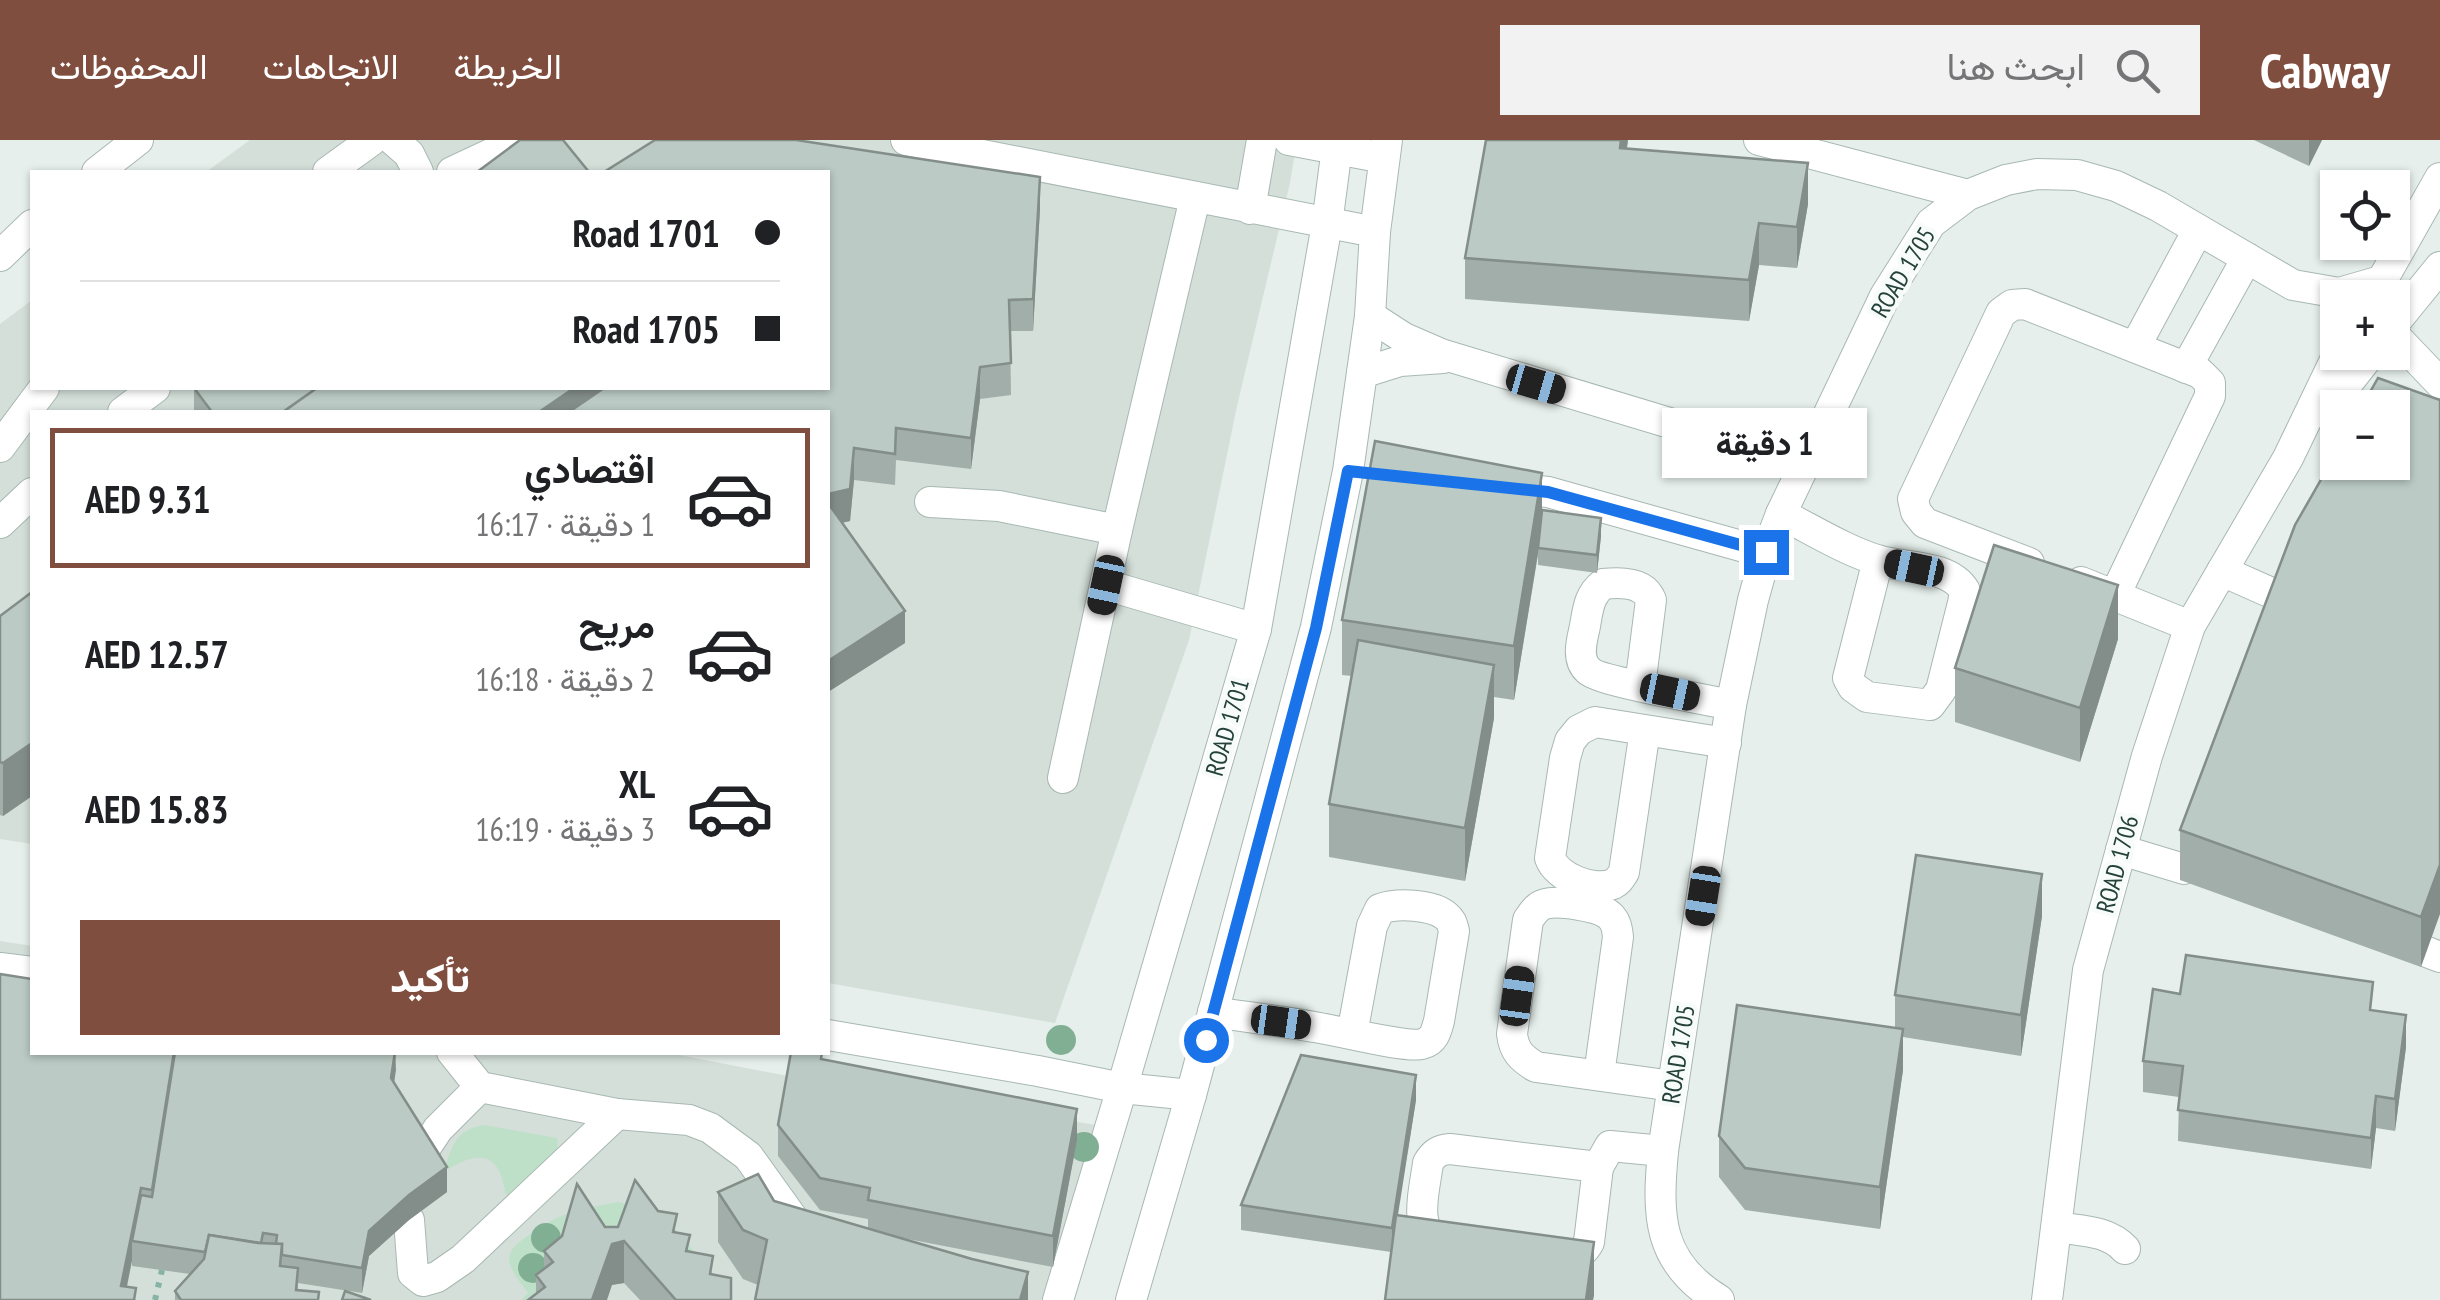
<!DOCTYPE html>
<html lang="ar">
<meta charset="utf-8">
<style>
body{margin:0;font-family:"PT Sans Narrow",Vazirmatn,sans-serif;background:#f2f2f2;color:#202124;direction:rtl;height:100vh;display:flex;flex-direction:column;font-size:38px;white-space:nowrap}
*{box-sizing:border-box;margin:0}
p{font-size:32px;color:#757577}
.icon{flex:none;width:55px;height:55px;fill:none;stroke:currentColor;stroke-width:2;stroke-linecap:round;stroke-linejoin:round}
.map{position:relative;flex:1;overflow:hidden;direction:ltr}
.side{position:absolute;left:30px;top:270px;width:800px;height:645px;display:flex;flex-direction:column;background:#fff;border-radius:0px;box-shadow:0 2px 8px #0004;direction:rtl}
.side>*{flex:none}
.banner{position:absolute;left:30px;top:30px;width:800px;height:220px;border-radius:0px;box-shadow:0 2px 8px #0004;direction:rtl;display:grid;align-content:center;height:220px;padding:0 50px;background:#fff}
.buttons{position:absolute;left:2320px;top:30px;display:grid;gap:20px}
.buttons a{display:grid;place-items:center;width:90px;height:90px;border-radius:0px;background:#fff;box-shadow:0 2px 8px #0004;font-size:50px}
.end{position:absolute;width:45px;height:45px;margin:-22px;border:12px solid #1a73e8;background:#fff;box-shadow:0 0 0 5px #fff}
.from{border-radius:50%}
.bubble{position:absolute;height:70px;border-radius:0px;background:#fff;box-shadow:0 2px 8px #0004;font-size:32px;font-weight:800;line-height:70px;text-align:center;direction:rtl}
.car{position:absolute;width:30px;height:60px;margin:-30px -15px;border-radius:12px;box-shadow:0 0 8px 2px #0007;background:linear-gradient(#222 24%,#8ab4d8 0 40%,#222 0 76%,#8ab4d8 0 86%,#222 0)}
.banner b{display:flex;align-items:center;gap:35px;height:95px;font-size:38px}
.banner b+b{border-top:2px solid #e0e0e0}
.banner i{width:25px;height:25px;background:#202124}
ul{padding:18px 0 0;list-style:none}
li{display:flex;align-items:center;gap:30px;height:140px;margin:0 20px 15px;padding:0 30px;border:5px solid transparent;border-radius:0px}
li div{flex:1}
li b{display:block;font-size:38px}
li em{font-style:normal;font-weight:800}
li.active{border-color:#7f4e3f}
li>.icon{width:90px;height:90px;stroke-width:1.5}
.button{display:flex;gap:20px;margin-top:auto;padding:20px 50px}
.button a{flex:1;height:115px;border-radius:0px;background:#7f4e3f;color:#fff;font-size:40px;font-weight:800;line-height:115px;text-align:center}
header{display:flex;align-items:center;gap:60px;box-sizing:border-box;height:140px;padding:0 50px;background:#7f4e3f;color:#fff}
header strong{font-size:48px}
nav{display:flex;gap:55px;margin-inline-start:auto;font-size:35px}
.search{width:700px;height:90px;background:#f2f2f2;display:flex;align-items:center;gap:25px;box-sizing:border-box;padding:0 35px;border-radius:0px;color:#757577;font-size:38px}
.map>svg:first-child{display:block}
.built{fill:#d4dfda}
.green{fill:#bfe0c8}
.lines{fill:none;stroke-linecap:round;stroke-linejoin:round}
.minor-casing{stroke:#a8b8b2;stroke-width:32}
.path{stroke:#86b3a5;stroke-width:6;stroke-dasharray:5 8;stroke-linecap:butt}
.minor{stroke:#fff;stroke-width:30}
.tree{fill:#80af93}
.wall{fill:#a1aea9}
.shaded-wall{fill:#838d89}
.building{fill:#bbcac4;stroke:#838d89;stroke-width:2.5}
.route{stroke:#1a73e8;stroke-width:12}
.labels{text-anchor:middle;dominant-baseline:central;stroke-width:9;stroke-linejoin:round;paint-order:stroke}
.street-label{font-size:25px;fill:#24423a;stroke:#f7fbf9}
</style>
<header>
<strong>Cabway</strong>
<div class="search"><svg class="icon" aria-label="search" viewBox="0 0 24 24"><circle cx="10" cy="10" r="6"/><path d="M15 15l6 6"/></svg>ابحث هنا</div>
<nav><a>الخريطة</a><a>الاتجاهات</a><a>المحفوظات</a></nav>
</header>
<div class="map">
<svg width="2440" height="1160" viewBox="0 0 2440 1160">
<rect width="100%" height="100%" fill="#e6efeb"/>
<g class="built">
<path d="M250 0H1297L1290 43 1237 266 1189 500 1055 883 828 843V272H32V704L0 699V184L32 160V248H828V32H206Z"/>
<path d="M0 801 32 806V912L669 913 793 937 1096 985 1053 1160H0Z"/>
</g>
<g class="green">
<path d="M485 985 557 998C563 1026 527 1042 507 1056 504 1049 503 1040 500 1033 488 1006 461 1021 444 1032 451 1006 456 989 485 985Z"/>
<path d="M618 1062 660 1071 713 1134 677 1116 550 1160H521L528 1153C522 1144 509 1130 509 1118 510 1107 521 1101 529 1095 560 1072 581 1069 618 1062Z"/>
</g>
<g class="lines">
<defs>
<g id="minor">
<path d="M393 0 409 14 418 32"/>
<path d="M906 0 1375 92"/>
<path d="M1289 0 1384 18"/>
<path d="M1759 0 1968 55"/>
<path d="M97 32 138 0"/>
<path d="M328 32 372 0"/>
<path d="M452 32 508 6 526 0"/>
<path d="M1250 69 1262 0"/>
<path d="M0 116 32 85"/>
<path d="M2375 153 2440 38"/>
<path d="M1370 176 1404 198 1441 214 1726 300"/>
<path d="M2392 186 2440 127"/>
<path d="M2392 193 2440 243"/>
<path d="M2135 207 2198 90"/>
<path d="M2186 228 2247 118"/>
<path d="M1362 233 1400 221 1443 218"/>
<path d="M123 272 155 248"/>
<path d="M2324 273 2372 212"/>
<path d="M0 307 44 248"/>
<path d="M1503 347 1548 352 1766 413"/>
<path d="M930 362 999 366 1117 390"/>
<path d="M1781 374C1813 390 1846 411 1880 421 1907 428 1950 425 1965 451L1963 463 1941 550 1930 565 1867 557 1853 547 1848 538 1878 420"/>
<path d="M0 383 32 353"/>
<path d="M2029 423 1925 383 1916 372 1913 359 2001 173 2012 165 2025 164 2200 233 2210 243V256L2115 455"/>
<path d="M2222 431 2285 459"/>
<path d="M2081 442 2190 486"/>
<path d="M1106 445 1256 489"/>
<path d="M1640 546 1651 460C1644 442 1620 442 1603 444 1589 455 1588 469 1585 486 1582 500 1576 519 1588 530 1598 541 1709 560 1731 565"/>
<path d="M1645 590 1624 732C1620 738 1619 741 1613 744 1594 752 1557 738 1550 718L1565 618 1570 601 1579 590 1595 582 1726 603"/>
<path d="M1063 638 1117 390 1195 58"/>
<path d="M2121 710 2184 729"/>
<path d="M2427 812 2440 817"/>
<path d="M0 828 32 832"/>
<path d="M1213 872C1247 877 1281 881 1314 887 1336 890 1405 908 1422 904 1434 901 1436 892 1439 881L1454 791C1452 784 1452 781 1446 776 1432 764 1396 763 1380 769L1372 786 1352 894"/>
<path d="M828 895 1038 931 1122 948 1191 955"/>
<path d="M452 912 480 947 617 974 689 980 710 988 748 1016 799 1087 809 1096"/>
<path d="M1599 935 1618 797C1617 788 1616 781 1609 775 1598 766 1558 760 1545 764 1537 766 1533 773 1528 780L1512 894C1514 911 1521 918 1536 927L1673 946"/>
<path d="M1450 1009 1598 1027 1589 1102C1583 1113 1576 1118 1563 1118L1441 1104C1411 1091 1425 1049 1428 1023 1434 1013 1439 1010 1450 1009Z"/>
<path d="M422 1013 438 989 480 947"/>
<path d="M1598 1027 1610 1006 1663 1011"/>
<path d="M409 1080 413 1133 423 1141 437 1137 463 1119 617 974"/>
<path d="M2057 1087C2081 1091 2108 1090 2125 1109"/>
<path d="M1058 1160 1122 948 1256 489 1327 84 1338 0"/>
<path d="M1131 1160 1191 955 1316 487 1348 331 1370 176 1375 92 1387 0"/>
<path d="M1719 1160C1657 1122 1657 1076 1663 1011L1731 565 1753 460 1766 413 1781 374 1885 156 1931 83 1968 55 2006 40 2037 34 2077 35 2116 46 2158 66 2293 145 2339 153 2384 140"/>
<path d="M2047 1160 2088 830 2147 616 2190 486 2288 318 2339 212"/>
</g>
</defs>
<use href="#minor" class="minor-casing"/>
<path class="path" d="M155 1160 162 1130"/>
<use href="#minor" class="minor"/>
</g>
<g class="tree">
<circle cx="1061" cy="900" r="15"/>
<circle cx="1084" cy="1007" r="15"/>
<circle cx="546" cy="1098" r="15"/>
<circle cx="533" cy="1128" r="15"/>
</g>
<g class="wall">
<path d="M1486 0H1628L1627 9 1808 64 1797 128 1759 125 1749 181 1465 159V118Z"/>
<path d="M2254 0H2322L2309 26Z"/>
<path d="M1040 69 1033 191H1010L1011 255 980 259 971 329 896 320 895 345 854 340 850 381 841 383 905 503 828 552V272H194V248Z"/>
<path d="M2440 260 2421 827 2180 740V690Z"/>
<path d="M1542 370 1601 396 1597 433 1538 425V415L1514 560 1494 557V578L1465 741 1329 717V664L1352 536 1342 535V480Z"/>
<path d="M32 452V656L3 676 0 675V476Z"/>
<path d="M2118 499 2080 622 1955 582V528Z"/>
<path d="M2042 776 2021 916 1903 897V930L1880 1089 1745 1070 1719 1037V996L1895 888V855Z"/>
<path d="M2180 854 2373 870 2406 907 2395 991 2376 988 2371 1029 2178 1001 2179 957 2143 952V921Z"/>
<path d="M32 912H396L394 943 447 1052 409 1080 369 1116 362 1153 298 1143V1150L319 1160H175V1151L190 1134 132 1126V1120L127 1147 136 1160H0Z"/>
<path d="M823 919 1077 1000 1053 1127 892 1096 1028 1160 758 1145 743 1139 718 1102V1052L774 1061 868 1089V1079L820 1070 778 1016V985Z"/>
<path d="M1416 960 1391 1112 1241 1090V1065Z"/>
<path d="M658 1071 677 1093 690 1112 713 1134 731 1160H640L624 1143 536 1154V1135L544 1129V1111L605 1087H618Z"/>
</g>
<g class="shaded-wall">
<path d="M1621 0H1628L1620 50V8Z"/>
<path d="M2309 0H2322L2309 26Z"/>
<path d="M1808 23V64L1797 128V87Z"/>
<path d="M1040 37V69L1033 191V159Z"/>
<path d="M1759 83V125L1749 181V140Z"/>
<path d="M980 227V259L971 329V298Z"/>
<path d="M574 248H628L614 272H539Z"/>
<path d="M854 308V340L850 381 828 386V354Z"/>
<path d="M1542 333V388L1514 560V506Z"/>
<path d="M1601 378V396L1597 433V415Z"/>
<path d="M2118 445V499L2080 622V568Z"/>
<path d="M905 471V503L828 552V521Z"/>
<path d="M1494 525V578L1465 741V688Z"/>
<path d="M32 603V656L3 676V623Z"/>
<path d="M2440 725V774L2421 827V777Z"/>
<path d="M2042 734V776L2021 916V875Z"/>
<path d="M2406 875V907L2395 991V959Z"/>
<path d="M1903 889V930L1880 1089V1047Z"/>
<path d="M395 912 396 930 391 963V938Z"/>
<path d="M1416 935V960L1392 1113V1088Z"/>
<path d="M2376 956V988L2371 1029V998Z"/>
<path d="M1077 969V1000L1053 1127V1096Z"/>
<path d="M447 1027V1052L409 1080 369 1116 362 1153V1128L369 1091 409 1055Z"/>
<path d="M141 1048V1080L132 1101V1120L124 1160 121 1146Z"/>
<path d="M624 1101V1143L612 1145 607 1160H592L612 1104Z"/>
<path d="M1594 1102V1156L1593 1160H1586Z"/>
<path d="M1028 1132V1160H1020Z"/>
</g>
<g class="building">
<path d="M520 0H563L589 32H477Z"/>
<path d="M655 0H796L1040 37 1033 159 1009 160 1011 223 980 227 971 298 896 288 895 314 854 308 850 349 828 354V272H569L604 248H828V32H604Z"/>
<path d="M1486 0H1621L1620 8 1808 23 1797 87 1759 83 1749 140 1465 118Z"/>
<path d="M2378 238 2440 260V725L2421 777 2180 690 2295 385 2338 310V322H2392V268H2361Z"/>
<path d="M194 248H317L283 272H212Z"/>
<path d="M317 248H574L539 272H283Z"/>
<path d="M1375 301 1542 333 1514 506 1342 480Z"/>
<path d="M828 363 905 471 828 521Z"/>
<path d="M1542 370 1601 378 1597 415 1538 408Z"/>
<path d="M1994 405 2118 445 2080 568 1955 528Z"/>
<path d="M32 452V603L3 623 0 622V476Z"/>
<path d="M1358 500 1494 525 1465 688 1329 664Z"/>
<path d="M1916 715 2042 734 2021 875 1895 855Z"/>
<path d="M2186 815 2373 842 2370 870 2406 875 2395 959 2376 956 2371 998 2178 970 2183 926 2143 921 2153 849 2180 854Z"/>
<path d="M0 834 32 839V912H174L152 1050 141 1048 121 1146 136 1148 134 1160H0Z"/>
<path d="M1737 865 1903 889 1880 1047 1745 1028 1719 996Z"/>
<path d="M175 912H395L391 938 447 1027 409 1055 369 1091 362 1128 282 1115V1104H276L277 1095 263 1093 261 1103 209 1095 205 1112 132 1101 141 1055 152 1057Z"/>
<path d="M791 912H822L821 919 1077 969 1053 1096 868 1060 870 1048 820 1038 778 985Z"/>
<path d="M1301 915 1416 935 1392 1088 1241 1065Z"/>
<path d="M758 1034 774 1061 972 1119 1028 1132 1020 1160H755L767 1100 743 1090 718 1052Z"/>
<path d="M635 1040 658 1071 677 1074 673 1092 690 1095 686 1111 713 1116 710 1134 731 1138V1160H676L624 1101 612 1104 592 1160H528L545 1147 536 1135 553 1122 544 1111 562 1096 577 1044 605 1087H618Z"/>
<path d="M1396 1075 1594 1102 1586 1160H1385Z"/>
<path d="M209 1095 258 1103 282 1104 280 1126 298 1128 296 1150 319 1152 318 1160H181L175 1151 204 1119Z"/>
<path d="M345 1151 371 1160H342Z"/>
</g>
<g class="lines">
<path class="route" d="M1206 900 1316 488 1348 331 1548 352 1766 412"/>
</g>
<g class="labels">
<g class="street-label">
<text transform="translate(1903 132) rotate(-59)">ROAD 1705</text>
<text transform="translate(1227 587) rotate(-74)">ROAD 1701</text>
<text transform="translate(2117 724) rotate(-75)">ROAD 1706</text>
<text transform="translate(1678 914) rotate(-81)">ROAD 1705</text>
</g>
</g>
</svg>
<div class="buttons">
<a><svg class="icon" aria-label="locate" viewBox="0 0 24 24"><circle cx="12" cy="12" r="6"/><path d="M12 2v4M12 18v4M2 12h4M18 12h4"/></svg></a>
<a>+</a>
<a>−</a>
</div>
<i class="end from" style="left:1206px;top:900px"></i>
<i class="end" style="left:1766px;top:412px"></i>
<div class="bubble" style="left:1662px;top:268px;width:205px">1 دقيقة</div>
<i class="car" style="left:1536px;top:244px;rotate:106deg"></i>
<i class="car" style="left:1914px;top:428px;rotate:282deg"></i>
<i class="car" style="left:1106px;top:445px;rotate:192deg"></i>
<i class="car" style="left:1670px;top:552px;rotate:102deg"></i>
<i class="car" style="left:1703px;top:756px;rotate:189deg"></i>
<i class="car" style="left:1517px;top:856px;rotate:8deg"></i>
<i class="car" style="left:1281px;top:882px;rotate:98deg"></i>
<div class="banner">
<b><i class="from"></i>Road 1701</b>
<b><i></i>Road 1705</b>
</div>
<section class="side">
<ul>
<li class="active"><svg class="icon" aria-label="car" viewBox="0 0 24 24"><path d="M5 17H2v-5l4-1 3-4h7l3 4 3 1v5h-3M9 17h6M6 11h13"/><circle cx="7" cy="17" r="2"/><circle cx="17" cy="17" r="2"/></svg><div><b>اقتصادي</b><p>1 دقيقة · 16:17</p></div><em>AED 9.31</em></li>
<li><svg class="icon" aria-label="car" viewBox="0 0 24 24"><path d="M5 17H2v-5l4-1 3-4h7l3 4 3 1v5h-3M9 17h6M6 11h13"/><circle cx="7" cy="17" r="2"/><circle cx="17" cy="17" r="2"/></svg><div><b>مريح</b><p>2 دقيقة · 16:18</p></div><em>AED 12.57</em></li>
<li><svg class="icon" aria-label="car" viewBox="0 0 24 24"><path d="M5 17H2v-5l4-1 3-4h7l3 4 3 1v5h-3M9 17h6M6 11h13"/><circle cx="7" cy="17" r="2"/><circle cx="17" cy="17" r="2"/></svg><div><b>XL</b><p>3 دقيقة · 16:19</p></div><em>AED 15.83</em></li>
</ul>
<div class="button"><a>تأكيد</a></div>
</section>
</div>
